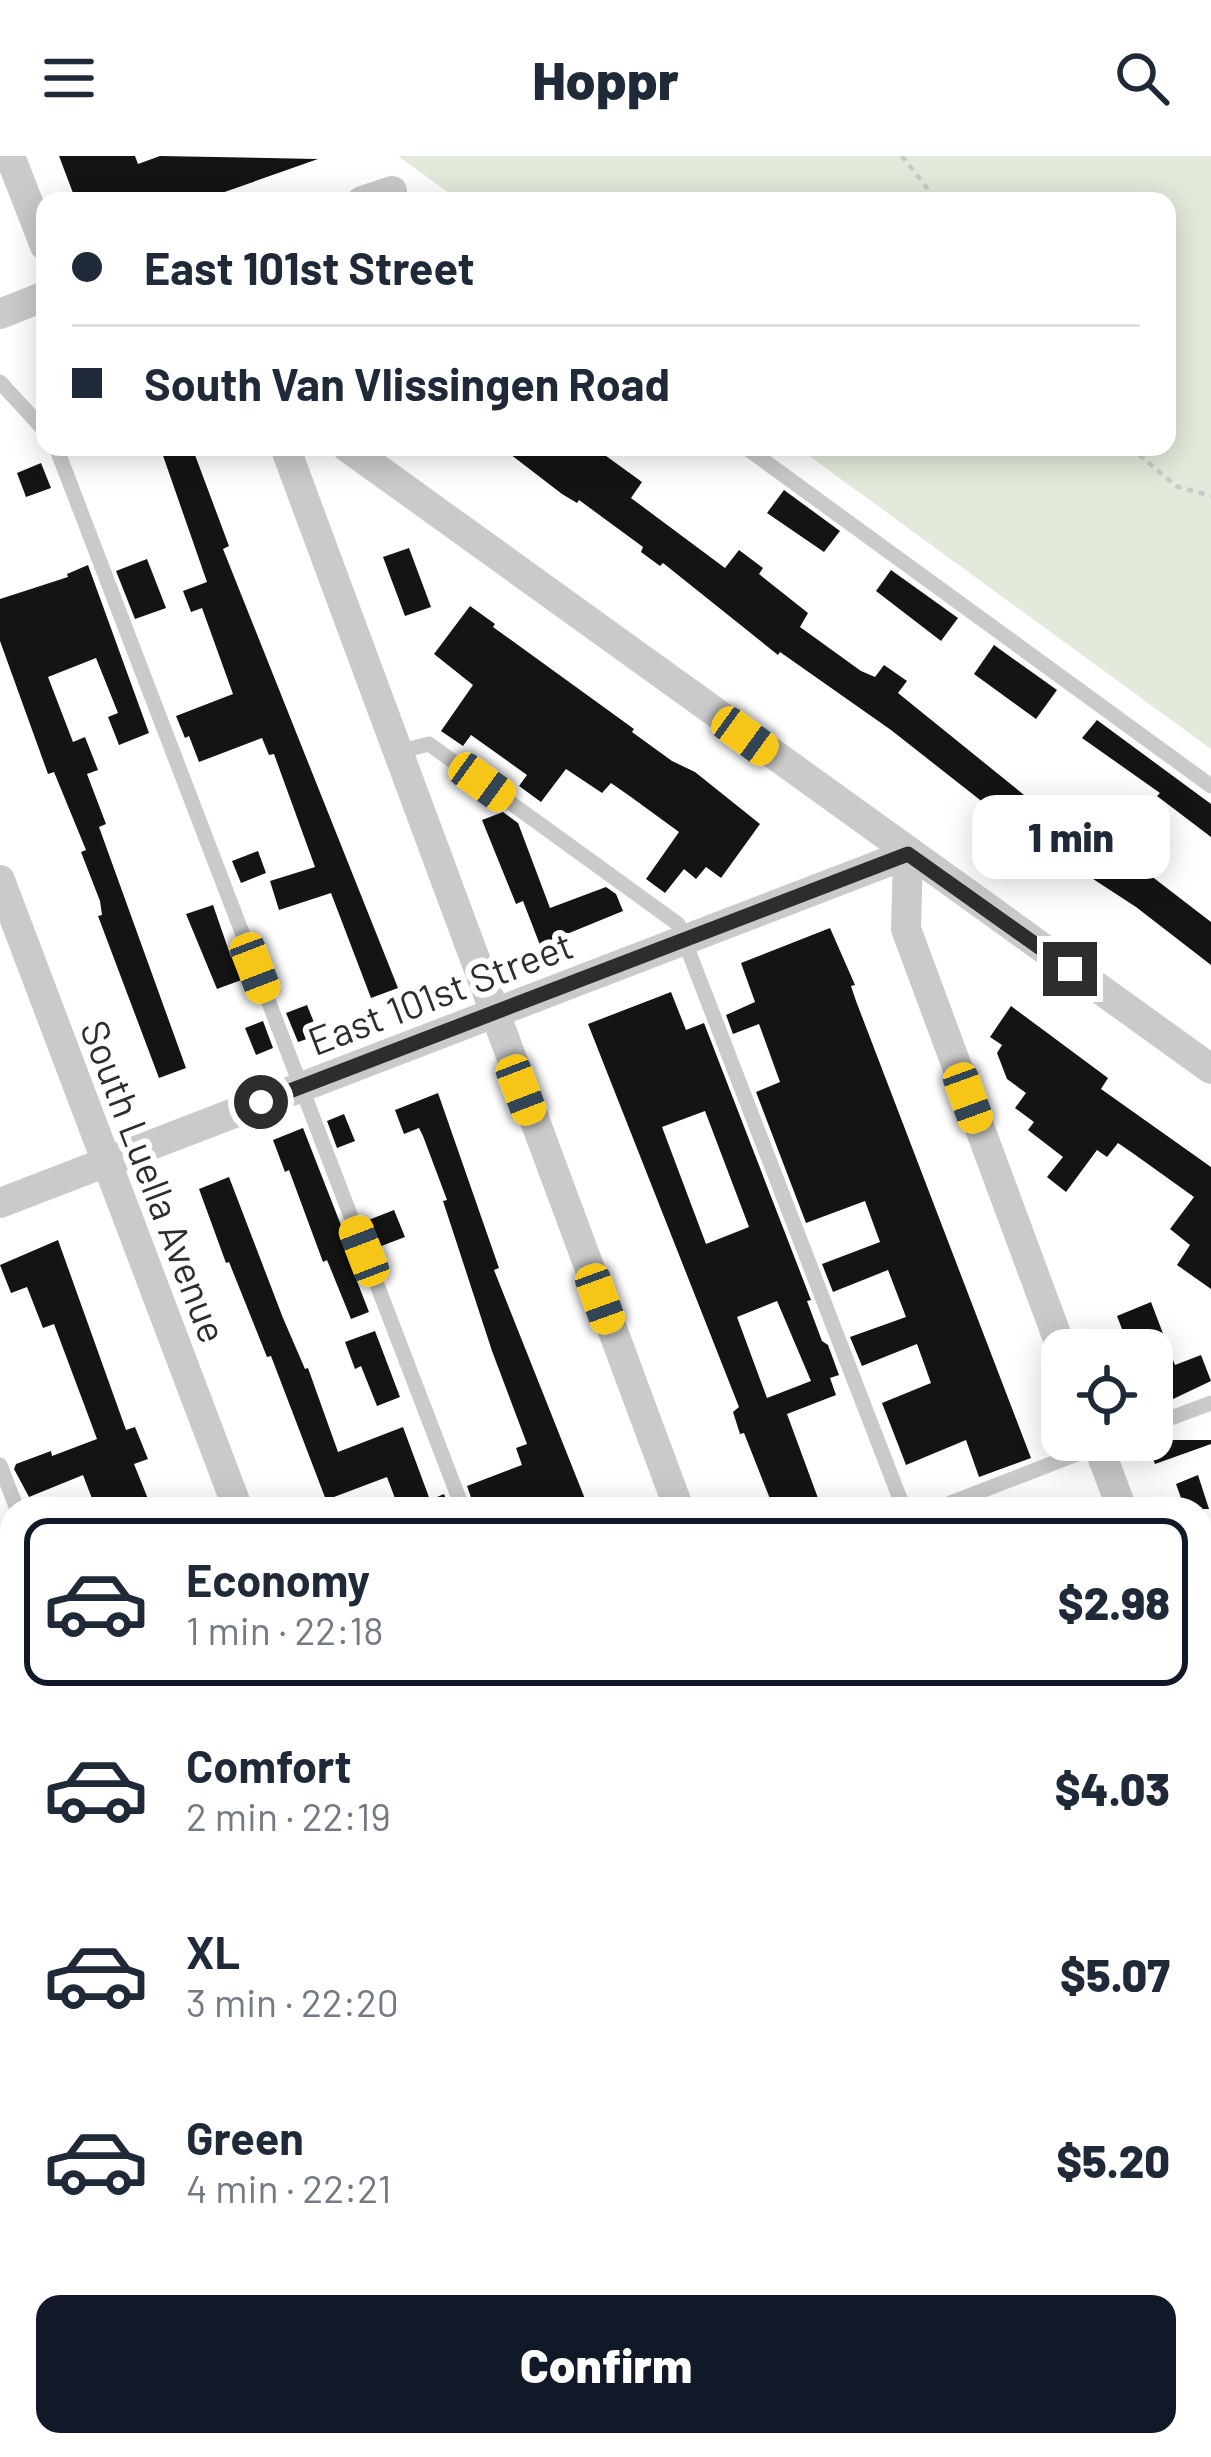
<!DOCTYPE html>
<meta charset="utf-8">
<style>
body{margin:0;font-family:Barlow,sans-serif;background:#f6f6f7;color:#1f2937;height:100vh;display:flex;flex-direction:column;font-size:45px;white-space:nowrap}
*{box-sizing:border-box;margin:0}
p{font-size:39px;color:#747a83}
.icon{flex:none;width:66px;height:66px;fill:none;stroke:currentColor;stroke-width:2;stroke-linecap:round;stroke-linejoin:round}
.map{position:relative;flex:1;overflow:hidden}
.details{position:absolute;left:0px;top:1341px;width:1212px;height:960px;display:flex;flex-direction:column;background:#fff;border-radius:36px 36px 0 0;box-shadow:0 6px 30px #0003}
.details>*{flex:none}
.banner{position:absolute;left:36px;top:36px;width:1140px;height:264px;border-radius:24px;box-shadow:0 6px 30px #0003;display:grid;align-content:center;height:264px;padding:0 36px;background:#fff}
.buttons{position:absolute;left:1041px;top:1173px;display:grid;gap:24px}
.buttons a{display:grid;place-items:center;width:132px;height:132px;border-radius:24px;background:#fff;box-shadow:0 6px 30px #0003;font-size:60px}
.end{position:absolute;width:54px;height:54px;margin:-27px;border:15px solid #2d2d2d;background:#fff;box-shadow:0 0 0 6px #fff}
.from{border-radius:50%}
.bubble{position:absolute;height:84px;border-radius:24px;background:#fff;box-shadow:0 6px 30px #0003;font-size:39px;font-weight:800;line-height:84px;text-align:center}
.car{position:absolute;width:36px;height:72px;margin:-36px -18px;border-radius:15px;box-shadow:0 0 9px 3px #0007;background:linear-gradient(#f5c518 24%,#345 0 40%,#f5c518 0 76%,#345 0 86%,#f5c518 0)}
.banner b{display:flex;align-items:center;gap:42px;height:114px;font-size:45px}
.banner b+b{border-top:3px solid #e0e1e3}
.banner i{width:30px;height:30px;background:#1f2937}
ul{padding:21px 0 0;list-style:none}
li{display:flex;align-items:center;gap:36px;height:168px;margin:0 24px 18px;padding:0 12px;border:6px solid transparent;border-radius:24px}
li div{flex:1}
li b{display:block;font-size:45px}
li em{font-style:normal;font-weight:800}
li.on{border-color:#111827}
li>.icon{width:108px;height:108px;stroke-width:1.5}
.action{display:flex;gap:24px;margin-top:auto;padding:24px 36px}
.action a{flex:1;height:138px;border-radius:24px;background:#111827;color:#fff;font-size:48px;font-weight:800;line-height:138px;text-align:center}
header{display:flex;justify-content:space-between;align-items:center;height:156px;padding:0 36px;background:#fff;font-size:54px;font-weight:800}
.map>svg:first-child{display:block}
.green{fill:#e3eadb}
.building{fill:#141414;fill-rule:evenodd}
.lines{fill:none;stroke-linecap:round;stroke-linejoin:round}
.path{stroke:#cacaca;stroke-width:4.5;stroke-dasharray:6 6;stroke-linecap:butt}
.lane{stroke:#cacaca;stroke-width:15}
.street{stroke:#cacaca;stroke-width:30}
.secondary{stroke:#b7b7b7;stroke-width:45}
.route{stroke:#2d2d2d;stroke-width:15}
.labels{text-anchor:middle;dominant-baseline:central;stroke-width:12;stroke-linejoin:round;paint-order:stroke}
.street-label{font-size:39px;fill:#2d2d2d;stroke:#fff}
</style>
<header><svg class="icon" aria-label="menu" viewBox="0 0 24 24"><path d="M4 6h16M4 12h16M4 18h16"/></svg>Hoppr<svg class="icon" aria-label="search" viewBox="0 0 24 24"><circle cx="10" cy="10" r="6"/><path d="M15 15l6 6"/></svg></header>
<div class="map">
<svg width="1211" height="2301" viewBox="0 0 1211 2301">
<rect width="100%" height="100%" fill="#fff"/>
<g class="green">
<path d="M398 0H1211V593L797 291H1167V45H460Z"/>
<path d="M12 1425V1700L0 1705V1430Z"/>
</g>
<g class="building">
<path d="M59 0H135L138 8 160 0 318 3 199 45H76Z"/>
<path d="M160 291H192L229 390 223 393 398 832 371 842 331 737 279 754 270 725 315 711 274 598 269 599 262 582 199 606 189 580 185 582 176 560 233 538 202 452 191 456 183 435 207 426Z"/>
<path d="M501 291H589L602 297 642 326 631 342 725 412 739 394 763 412 759 418 808 457 800 471 861 515 875 521 884 509 907 525 898 537 1060 668 1073 650 1122 688 1133 673 1154 688 1146 699 1154 705 1146 716 1211 766V809L1136 751 1067 706 1064 710 891 574 780 496 778 499 663 407 660 410 641 396 643 391 579 344 577 347 562 338Z"/>
<path d="M41 307 51 332 26 341 17 317Z"/>
<path d="M784 334 840 375 824 396 767 357Z"/>
<path d="M409 392 431 451 405 460 383 401Z"/>
<path d="M147 403 166 452 135 463 116 415Z"/>
<path d="M88 409 149 577 119 589 108 561 118 557 96 502 48 521 73 586 85 581 98 614 87 618 106 668 99 671 186 912 159 922 98 760 102 759 100 745 81 696 86 694 54 616 48 618 0 485V443L68 421 67 418Z"/>
<path d="M891 414 958 462 941 485 876 435Z"/>
<path d="M470 450 495 468 493 471 634 573 632 576 672 605 695 616 760 668 721 722 706 711 696 723 684 713 665 737 646 723 679 676 631 641 611 627 602 637 566 613 541 646 519 630 527 619 471 579 463 590 441 575 473 529 434 498Z"/>
<path d="M994 489 1057 534 1036 563 974 518Z"/>
<path d="M1097 564 1211 648V681L1157 640 1160 637 1082 582Z"/>
<path d="M503 656 518 667 550 752 606 731 616 738 623 755 540 789 523 745 516 748 482 664Z"/>
<path d="M258 695 266 717 241 727 232 705Z"/>
<path d="M213 749 231 801 235 799 244 823 217 833 186 758Z"/>
<path d="M830 772 855 829 851 830 856 845 1031 1302 979 1321 966 1284 906 1309 882 1247 931 1227 917 1188 862 1210 850 1181 906 1161 888 1114 833 1136 822 1108 880 1086 865 1045 806 1067 756 936 780 926 759 868 733 878 726 859 755 846 741 807Z"/>
<path d="M671 836 686 874 704 867 811 1144 807 1145 822 1185 828 1189 839 1219 830 1222 836 1239 787 1258 822 1353H774L744 1277 740 1278 733 1256 739 1251 588 868ZM705 955 749 1071 706 1088 662 971ZM777 1145 811 1225 767 1242 737 1161Z"/>
<path d="M307 849 319 879 298 886 286 857Z"/>
<path d="M1011 850 1108 922 1101 933 1211 1011V1133L1177 1109 1190 1089 1170 1073 1194 1041 1134 998 1118 987 1107 1001 1097 994 1066 1036 1047 1021 1063 1001 1028 974 1034 966 1015 952 1026 937 1007 923 997 897 1002 889 990 881Z"/>
<path d="M263 865 273 892 256 899 245 872Z"/>
<path d="M438 937 499 1112 494 1114 589 1353H475L467 1330 522 1309 516 1292 527 1288 492 1195 443 1045 447 1044 423 980 419 972 404 978 395 954Z"/>
<path d="M344 958 355 985 337 992 327 965Z"/>
<path d="M303 972 353 1100 348 1102 369 1156 351 1163 327 1104 323 1106 289 1014 285 1016 273 984Z"/>
<path d="M229 1021 283 1162 305 1213 308 1212 338 1296 403 1271 430 1344 444 1338 450 1353H399L387 1321 326 1344 271 1200 267 1201 229 1106 226 1107 199 1033Z"/>
<path d="M394 1054 405 1081 376 1092 366 1065Z"/>
<path d="M58 1084 126 1274 135 1271 148 1303 134 1308 152 1353H96L83 1319 29 1341 14 1313 16 1308 51 1295 52 1300 97 1283 54 1168 43 1172 27 1131 11 1137 0 1109Z"/>
<path d="M1151 1146 1175 1209 1201 1199 1211 1225 1152 1253V1194H1130L1117 1160Z"/>
<path d="M375 1175 400 1241 377 1250 361 1210 355 1213 345 1186Z"/>
<path d="M1145 1284H1211V1288L1155 1308Z"/>
<path d="M1198 1319 1209 1353H1185L1176 1328Z"/>
</g>
<g class="lines">
<g class="path">
<path d="M902 0 937 45"/>
<path d="M1130 291 1176 330 1211 340"/>
<path d="M0 1529H12"/>
<path d="M0 1578 12 1592"/>
<path d="M0 1680 12 1671"/>
</g>
<g class="lane">
<path d="M0 226 45 275"/>
<path d="M56 291 463 1353"/>
<path d="M745 291 1211 630"/>
<path d="M397 596 429 588 678 768 904 1353"/>
<path d="M1152 1269 1211 1247"/>
<path d="M0 1309 17 1353"/>
<path d="M935 1353 1113 1284"/>
<path d="M1200 1698 1211 1694"/>
<path d="M0 1714 12 1709"/>
<path d="M1200 2150 1211 2180"/>
<path d="M0 2162 12 2158"/>
<path d="M811 2289 816 2301"/>
<path d="M441 2301 474 2289"/>
</g>
<g class="street">
<path d="M10 0 45 90"/>
<path d="M362 45 392 35"/>
<path d="M0 158 45 140"/>
<path d="M285 291 679 1353"/>
<path d="M347 291 1211 913"/>
<path d="M0 724 238 1353"/>
<path d="M0 1047 908 698 906 773 1062 1194"/>
<path d="M1096 1284 1122 1353"/>
<path d="M1200 1561 1211 1590"/>
<path d="M0 1896 12 1928"/>
<path d="M150 2289 154 2301"/>
<path d="M592 2289 596 2301"/>
<path d="M1033 2289 1037 2301"/>
</g>
<g class="secondary">
<path d="M1200 1472 1211 1468"/>
<path d="M0 1933 12 1929"/>
</g>
</g>
<g class="lines">
<path class="route" d="M261 946 908 698 1070 813"/>
</g>
<g class="labels">
<g class="street-label">
<text transform="translate(440 836) rotate(-21)">East 101st Street</text>
<text transform="translate(155 1025) rotate(69)">South Luella Avenue</text>
</g>
</g>
</svg>
<div class="buttons">
<a><svg class="icon" aria-label="locate" viewBox="0 0 24 24"><circle cx="12" cy="12" r="6"/><path d="M12 2v4M12 18v4M2 12h4M18 12h4"/></svg></a>
</div>
<i class="end from" style="left:261px;top:946px"></i>
<i class="end" style="left:1070px;top:813px"></i>
<div class="bubble" style="left:972px;top:639px;width:198px">1 min</div>
<i class="car" style="left:745px;top:580px;rotate:126deg"></i>
<i class="car" style="left:482px;top:626px;rotate:126deg"></i>
<i class="car" style="left:255px;top:812px;rotate:159deg"></i>
<i class="car" style="left:521px;top:934px;rotate:159deg"></i>
<i class="car" style="left:968px;top:942px;rotate:160deg"></i>
<i class="car" style="left:364px;top:1095px;rotate:339deg"></i>
<i class="car" style="left:600px;top:1143px;rotate:160deg"></i>
<div class="banner">
<b><i class="from"></i>East 101st Street</b>
<b><i></i>South Van Vlissingen Road</b>
</div>
<section class="details">
<ul>
<li class="on"><svg class="icon" aria-label="car" viewBox="0 0 24 24"><path d="M5 17H2v-5l4-1 3-4h7l3 4 3 1v5h-3M9 17h6M6 11h13"/><circle cx="7" cy="17" r="2"/><circle cx="17" cy="17" r="2"/></svg><div><b>Economy</b><p>1 min · 22:18</p></div><em>$2.98</em></li>
<li><svg class="icon" aria-label="car" viewBox="0 0 24 24"><path d="M5 17H2v-5l4-1 3-4h7l3 4 3 1v5h-3M9 17h6M6 11h13"/><circle cx="7" cy="17" r="2"/><circle cx="17" cy="17" r="2"/></svg><div><b>Comfort</b><p>2 min · 22:19</p></div><em>$4.03</em></li>
<li><svg class="icon" aria-label="car" viewBox="0 0 24 24"><path d="M5 17H2v-5l4-1 3-4h7l3 4 3 1v5h-3M9 17h6M6 11h13"/><circle cx="7" cy="17" r="2"/><circle cx="17" cy="17" r="2"/></svg><div><b>XL</b><p>3 min · 22:20</p></div><em>$5.07</em></li>
<li><svg class="icon" aria-label="car" viewBox="0 0 24 24"><path d="M5 17H2v-5l4-1 3-4h7l3 4 3 1v5h-3M9 17h6M6 11h13"/><circle cx="7" cy="17" r="2"/><circle cx="17" cy="17" r="2"/></svg><div><b>Green</b><p>4 min · 22:21</p></div><em>$5.20</em></li>
</ul>
<div class="action"><a>Confirm</a></div>
</section>
</div>
